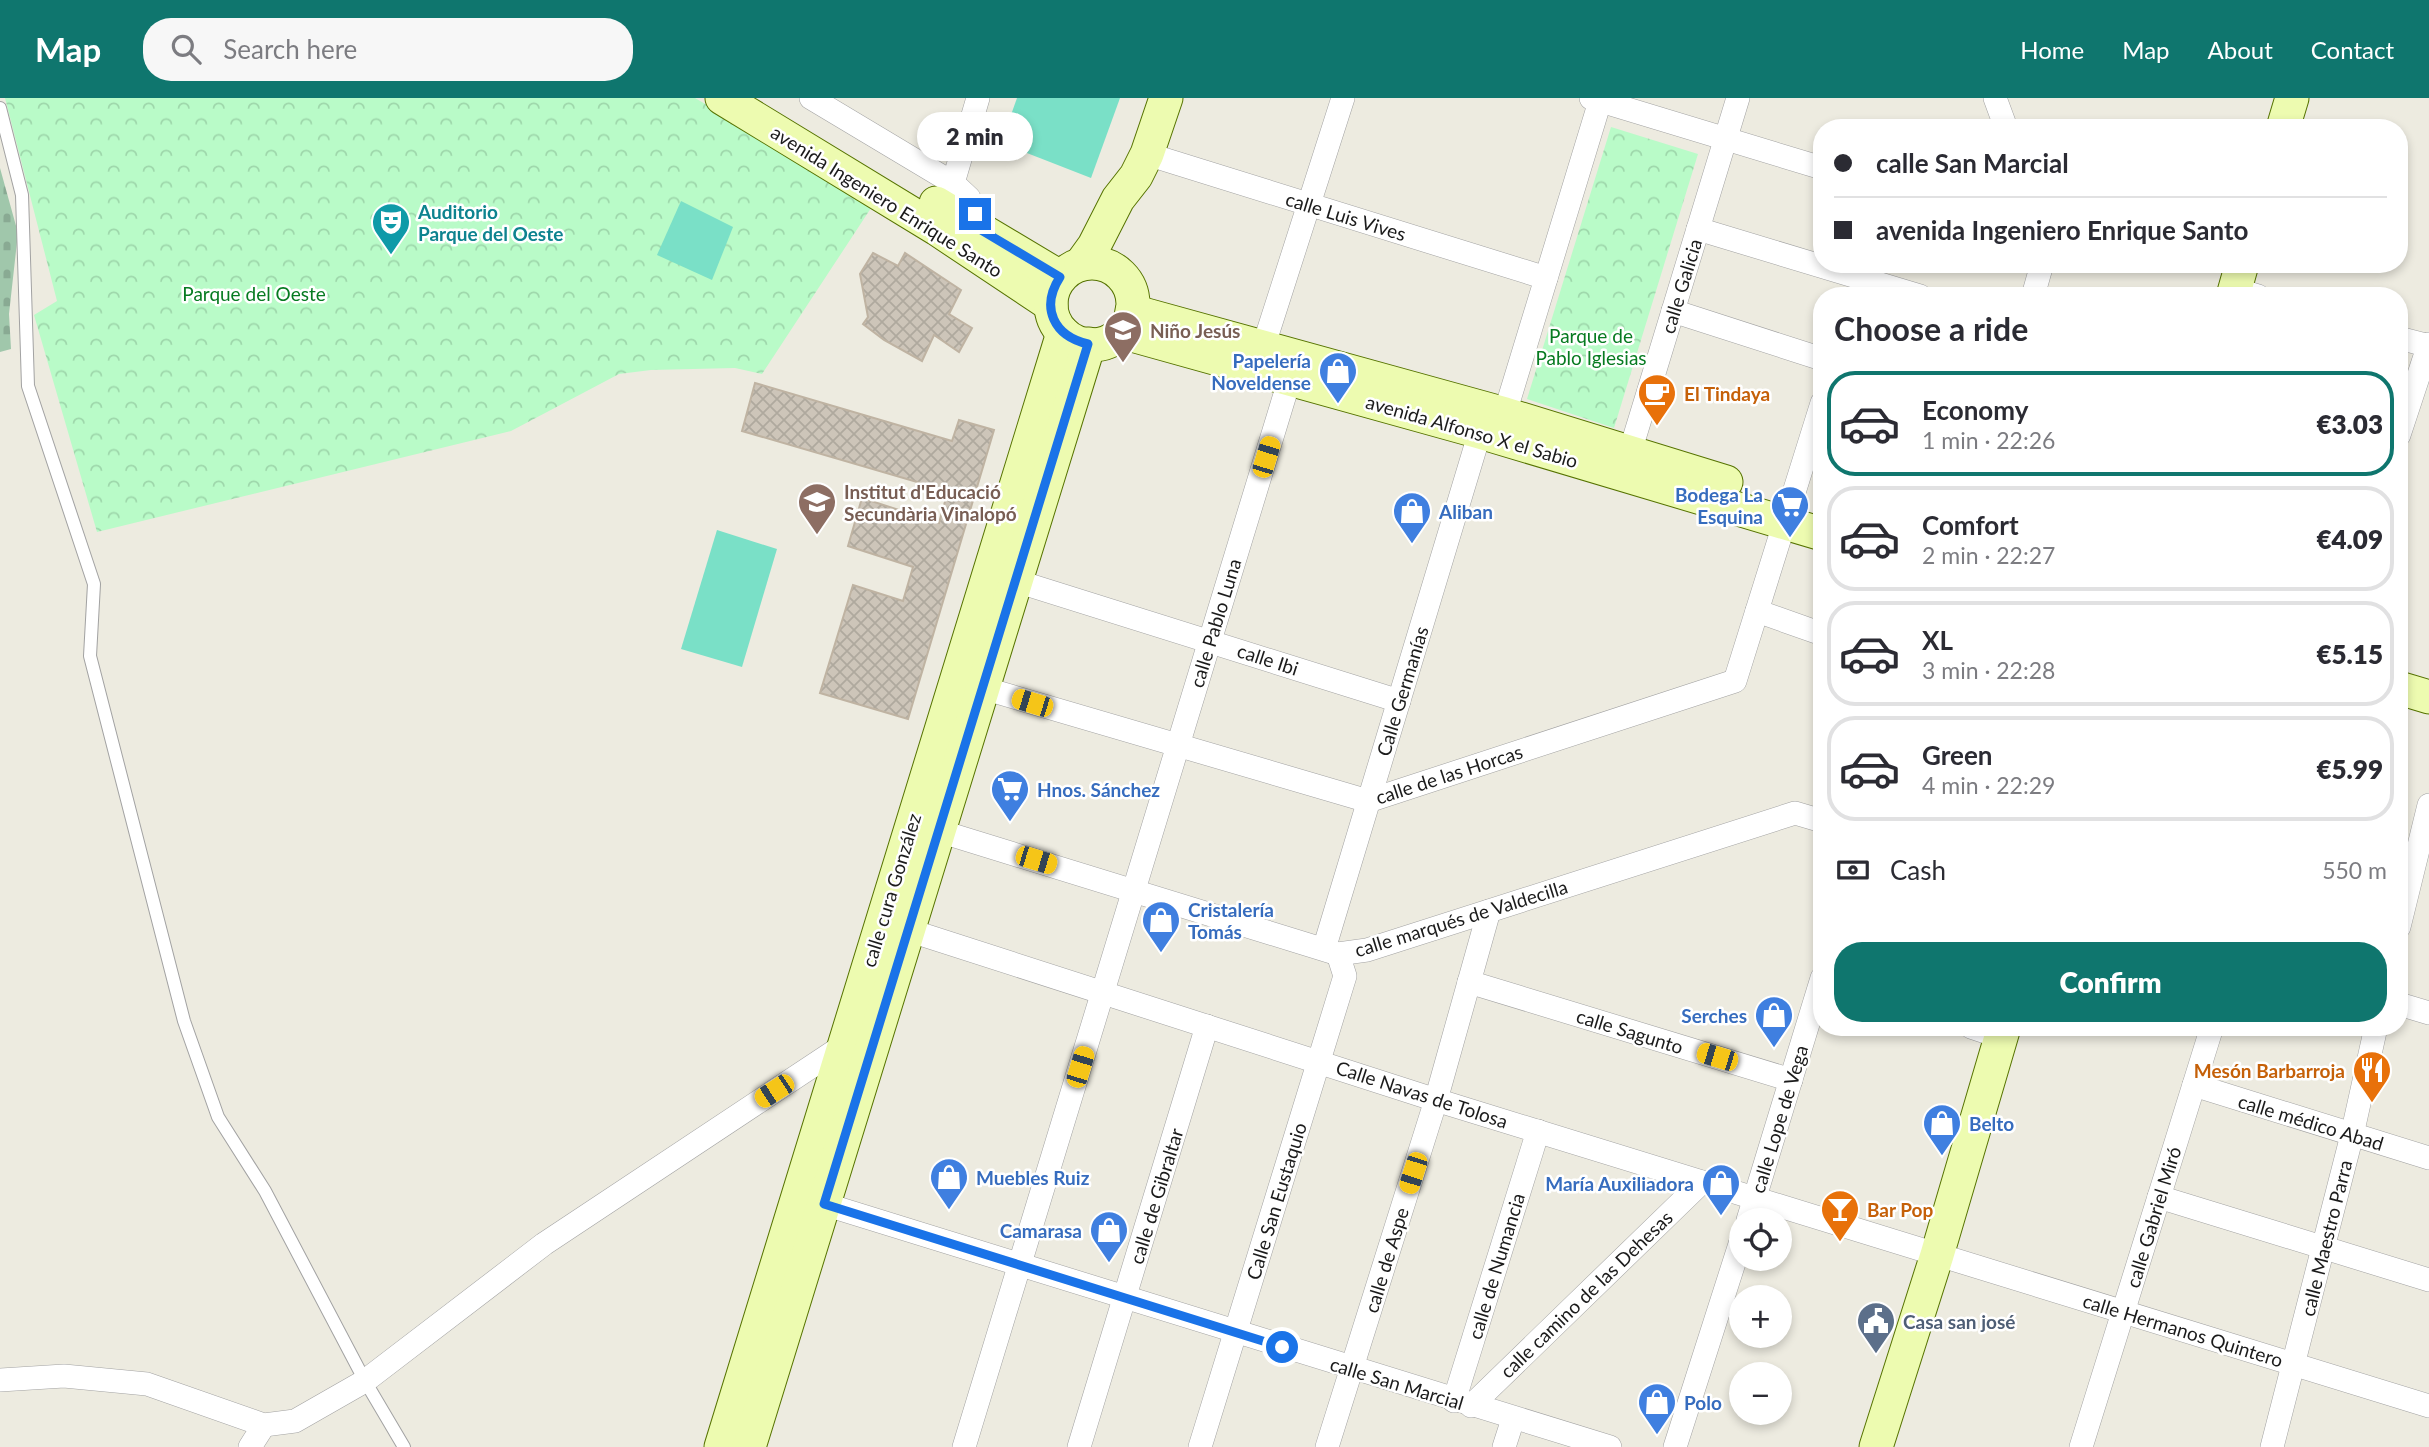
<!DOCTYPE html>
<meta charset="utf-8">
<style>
body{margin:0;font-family:Lato,sans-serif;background:#f7f7f7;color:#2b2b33;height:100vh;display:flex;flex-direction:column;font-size:26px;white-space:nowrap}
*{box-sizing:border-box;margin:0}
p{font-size:23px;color:#7c7c81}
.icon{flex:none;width:38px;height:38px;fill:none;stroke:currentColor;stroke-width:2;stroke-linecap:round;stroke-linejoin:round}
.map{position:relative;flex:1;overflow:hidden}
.sheet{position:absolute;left:1813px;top:189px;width:595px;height:749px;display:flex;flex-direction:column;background:#fff;border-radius:28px;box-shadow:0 4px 10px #0003}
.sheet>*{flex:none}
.guide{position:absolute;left:1813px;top:21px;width:595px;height:154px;border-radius:28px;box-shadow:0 4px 10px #0003;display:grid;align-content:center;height:154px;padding:0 21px;background:#fff}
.controls{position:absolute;left:1729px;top:1110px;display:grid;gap:14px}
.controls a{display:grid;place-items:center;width:63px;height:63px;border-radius:50%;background:#fff;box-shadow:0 4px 10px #0003;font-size:35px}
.end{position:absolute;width:32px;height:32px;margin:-16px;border:9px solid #1a73e8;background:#fff;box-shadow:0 0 0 4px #fff}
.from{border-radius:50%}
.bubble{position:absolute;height:49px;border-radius:24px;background:#fff;box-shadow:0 4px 10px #0003;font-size:23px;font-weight:800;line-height:49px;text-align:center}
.car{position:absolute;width:21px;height:42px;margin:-21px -10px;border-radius:9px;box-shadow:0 0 5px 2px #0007;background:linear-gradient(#f5c518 24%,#345 0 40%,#f5c518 0 76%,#345 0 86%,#f5c518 0)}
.guide b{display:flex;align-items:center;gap:24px;height:66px;font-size:26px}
.guide b+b{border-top:2px solid #e1e1e2}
.guide i{width:18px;height:18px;background:#2b2b33}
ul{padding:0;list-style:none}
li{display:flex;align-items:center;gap:21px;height:105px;margin:0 14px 10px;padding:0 7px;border:4px solid #e1e1e2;border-radius:28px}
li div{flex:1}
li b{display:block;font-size:26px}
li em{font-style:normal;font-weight:800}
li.active{border-color:#0f766e}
li>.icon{width:63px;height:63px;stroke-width:1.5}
h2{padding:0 21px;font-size:32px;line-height:84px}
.pay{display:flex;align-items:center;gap:18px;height:77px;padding:0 21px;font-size:26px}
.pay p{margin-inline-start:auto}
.action{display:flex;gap:14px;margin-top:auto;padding:14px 21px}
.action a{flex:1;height:80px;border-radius:28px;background:#0f766e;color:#fff;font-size:28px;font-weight:800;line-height:80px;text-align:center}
header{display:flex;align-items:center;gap:42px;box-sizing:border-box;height:98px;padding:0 35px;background:#0f766e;color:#fff}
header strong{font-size:33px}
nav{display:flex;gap:38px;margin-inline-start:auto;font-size:24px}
.search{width:490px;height:63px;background:#f7f7f7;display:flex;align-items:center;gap:18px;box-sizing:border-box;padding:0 24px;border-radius:28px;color:#7c7c81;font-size:26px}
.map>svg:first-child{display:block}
.cemetery{fill:url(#cemetery-stones)}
.park{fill:url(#park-crowns)}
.pitch{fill:#7ae0c7}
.building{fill:url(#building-cross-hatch);stroke:#bfb3a2;stroke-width:2}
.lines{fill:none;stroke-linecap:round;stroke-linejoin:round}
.lane-casing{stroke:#a2a2a2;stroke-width:14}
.street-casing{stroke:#a2a2a2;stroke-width:24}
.secondary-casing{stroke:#567301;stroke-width:35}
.lane{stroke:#fff;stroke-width:12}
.street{stroke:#fff;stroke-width:23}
.secondary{stroke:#edfbb0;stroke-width:33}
.route{stroke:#1a73e8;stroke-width:9}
.labels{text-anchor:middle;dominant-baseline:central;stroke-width:5;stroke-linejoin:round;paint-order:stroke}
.street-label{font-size:19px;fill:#1b1b1b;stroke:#fff}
.culture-label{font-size:19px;font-weight:bold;fill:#0d838f;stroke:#fff;text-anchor:start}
.park-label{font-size:19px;fill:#077b21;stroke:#fff}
.education-label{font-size:19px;font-weight:bold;fill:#785e54;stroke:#fff;text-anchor:start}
.shop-label{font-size:19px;font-weight:bold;fill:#366cbe;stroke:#fff;text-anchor:start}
.food-label{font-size:19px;font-weight:bold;fill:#c56008;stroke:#fff;text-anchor:start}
.service-label{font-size:19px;font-weight:bold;fill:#4e5e75;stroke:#fff;text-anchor:start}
</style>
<header>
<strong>Map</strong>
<div class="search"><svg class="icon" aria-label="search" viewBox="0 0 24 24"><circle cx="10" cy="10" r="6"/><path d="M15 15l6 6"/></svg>Search here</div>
<nav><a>Home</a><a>Map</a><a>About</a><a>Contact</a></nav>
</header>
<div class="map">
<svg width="2429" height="1349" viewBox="0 0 2429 1349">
<defs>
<pattern id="cemetery-stones" width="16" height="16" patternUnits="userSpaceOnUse" patternTransform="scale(1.75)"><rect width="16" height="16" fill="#a0c7ab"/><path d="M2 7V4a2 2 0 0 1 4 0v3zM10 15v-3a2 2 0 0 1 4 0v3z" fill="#89aa93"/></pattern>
<pattern id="park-crowns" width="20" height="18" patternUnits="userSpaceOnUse" patternTransform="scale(1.75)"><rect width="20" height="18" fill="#b9fbc8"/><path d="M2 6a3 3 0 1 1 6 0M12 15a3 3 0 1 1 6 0" fill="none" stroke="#9ed7ab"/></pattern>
<pattern id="building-cross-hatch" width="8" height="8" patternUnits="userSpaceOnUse" patternTransform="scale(1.75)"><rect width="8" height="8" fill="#cdc5b9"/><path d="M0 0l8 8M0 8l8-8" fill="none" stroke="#afa99e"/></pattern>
</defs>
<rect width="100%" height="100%" fill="#edebe0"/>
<path class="cemetery" d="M0 70 18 135 9 216 11 251 0 254Z"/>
<g class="park">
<path d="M5 0H695L813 69 873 107 762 276 735 270 651 272 619 276 511 333 97 434 34 217 57 203Z"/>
<path d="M1611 29 1698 56 1614 330 1527 301Z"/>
</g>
<g class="pitch">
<path d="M1017 0H1120L1091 80 1001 45Z"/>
<path d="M681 103 733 129 712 182 657 157Z"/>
<path d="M717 432 777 451 742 569 681 551Z"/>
</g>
<g class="building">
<path d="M873 155 898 168 905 155 961 192 949 216 972 230 959 254 934 237 922 263 884 242 863 226 868 219 860 176Z"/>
<path d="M755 285 952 343 959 322 994 332 908 621 820 595 853 487 903 503 913 469 848 448 862 400 939 425 948 393 742 333Z"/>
</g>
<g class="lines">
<defs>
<path id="lane" d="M0 10 22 97 28 288 94 486 90 558 184 923 218 1019 265 1093 365 1283 404 1349"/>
<g id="street">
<path d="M811 0 953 85 969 100 981 132"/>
<path d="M1591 0 1822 70"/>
<path d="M1995 0 2006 30"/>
<path d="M1147 56 1546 180"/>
<path d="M953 85 978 0"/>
<path d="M1698 131 1920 198"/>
<path d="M2235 191 2258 198"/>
<path d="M2033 198 2042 166"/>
<path d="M1673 213 1822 261"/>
<path d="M2399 240 2429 248"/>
<path d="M1259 262 1343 0"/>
<path d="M1501 328 1601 0"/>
<path d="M2399 337 2429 246"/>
<path d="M1626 367 1738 0"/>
<path d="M1016 483 1399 603"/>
<path d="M1757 513 1822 536"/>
<path d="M983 590 1368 703 1735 583 1822 305"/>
<path d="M939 733 1338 856 1367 852 1795 715 1822 723"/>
<path d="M2399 829 2429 707"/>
<path d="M908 832 1436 1002 2429 1308"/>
<path d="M1324 851 1480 334"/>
<path d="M1469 884 1791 982"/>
<path d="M2399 906 2429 915"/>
<path d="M1971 929 2001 939"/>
<path d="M2194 987 2429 1060"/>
<path d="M2159 1099 2429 1182"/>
<path d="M824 1106 1610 1349"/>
<path d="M1748 1122 1822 880"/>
<path d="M0 1282 64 1278 147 1286 264 1327 295 1323 365 1283 544 1146 844 947"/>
<path d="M1454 1303 1538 1033"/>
<path d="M1471 1308 1702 1084"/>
<path d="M250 1349 264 1327"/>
<path d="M964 1349 1294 267"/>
<path d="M1079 1349 1207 928"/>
<path d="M1200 1349 1345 878 1338 856"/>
<path d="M1327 1349 1436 1002 1489 813"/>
<path d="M1504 1349 1513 1321"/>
<path d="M1675 1349 1741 1143"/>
<path d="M2081 1349 2212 929"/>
<path d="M2272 1349 2352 1037 2376 929"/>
</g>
<g id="secondary">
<path d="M722 0 937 131 1051 207"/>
<path d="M2283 30 2292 0"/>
<path d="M936 105 1060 179"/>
<circle cx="1092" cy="206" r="41"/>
<path d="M1081 166 1094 148 1118 101 1136 78 1147 56 1166 0"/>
<path d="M2233 198 2242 166"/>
<path d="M1132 213 1505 316 1726 384"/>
<path d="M1121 234 1480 334 1822 436"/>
<path d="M2399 590 2429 599"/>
<path d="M721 1349 1063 235"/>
<path d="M749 1349 1089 246"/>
<path d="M1876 1349 1937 1157 2004 929"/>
</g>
</defs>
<use href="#lane" class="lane-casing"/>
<use href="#street" class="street-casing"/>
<use href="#secondary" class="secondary-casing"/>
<use href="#lane" class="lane"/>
<use href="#street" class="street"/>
<use href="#secondary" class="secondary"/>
</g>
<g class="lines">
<path class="route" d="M975 116 981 132 1060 179C1040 210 1054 238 1088 246L824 1106 1282 1249"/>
</g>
<defs>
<symbol id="theatre-pin" viewBox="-11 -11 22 30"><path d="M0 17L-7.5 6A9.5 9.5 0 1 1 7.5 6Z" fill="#0f9aa8" stroke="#fff"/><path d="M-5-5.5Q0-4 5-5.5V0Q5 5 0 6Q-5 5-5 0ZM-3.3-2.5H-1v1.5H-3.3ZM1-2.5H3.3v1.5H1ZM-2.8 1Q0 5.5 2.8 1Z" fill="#fff"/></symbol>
<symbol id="school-pin" viewBox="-11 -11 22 30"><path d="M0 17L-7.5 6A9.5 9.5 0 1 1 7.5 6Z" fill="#8d6e63" stroke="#fff"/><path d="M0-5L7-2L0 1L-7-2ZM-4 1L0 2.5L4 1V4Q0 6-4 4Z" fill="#fff"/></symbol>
<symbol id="shop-pin" viewBox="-11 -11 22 30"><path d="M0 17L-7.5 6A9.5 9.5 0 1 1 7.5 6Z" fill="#3f7fe0" stroke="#fff"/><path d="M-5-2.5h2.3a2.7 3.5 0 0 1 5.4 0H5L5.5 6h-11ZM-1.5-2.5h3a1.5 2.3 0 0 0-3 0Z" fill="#fff"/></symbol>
<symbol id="cafe-pin" viewBox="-11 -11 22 30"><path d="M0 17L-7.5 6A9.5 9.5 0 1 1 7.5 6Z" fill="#e8710a" stroke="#fff"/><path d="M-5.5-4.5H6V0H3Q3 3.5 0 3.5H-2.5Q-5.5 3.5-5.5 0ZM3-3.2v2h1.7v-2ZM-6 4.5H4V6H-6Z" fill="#fff"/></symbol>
<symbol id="supermarket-pin" viewBox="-11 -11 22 30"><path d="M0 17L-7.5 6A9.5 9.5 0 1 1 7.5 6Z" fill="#3f7fe0" stroke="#fff"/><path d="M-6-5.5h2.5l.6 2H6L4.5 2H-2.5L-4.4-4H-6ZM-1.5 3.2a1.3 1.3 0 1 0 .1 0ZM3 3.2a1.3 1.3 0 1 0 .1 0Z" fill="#fff"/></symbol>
<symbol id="restaurant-pin" viewBox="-11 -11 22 30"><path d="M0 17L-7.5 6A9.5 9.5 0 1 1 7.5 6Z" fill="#e8710a" stroke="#fff"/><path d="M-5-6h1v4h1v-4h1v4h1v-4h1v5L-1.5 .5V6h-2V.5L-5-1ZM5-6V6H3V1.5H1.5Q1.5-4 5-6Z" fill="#fff"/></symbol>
<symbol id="bar-pin" viewBox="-11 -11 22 30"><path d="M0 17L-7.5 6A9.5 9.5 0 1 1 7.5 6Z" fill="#e8710a" stroke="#fff"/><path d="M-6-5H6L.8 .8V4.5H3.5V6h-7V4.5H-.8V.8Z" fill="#fff"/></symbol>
<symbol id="civic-pin" viewBox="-11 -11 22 30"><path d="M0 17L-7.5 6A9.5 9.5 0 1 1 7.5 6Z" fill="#5c6f8a" stroke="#fff"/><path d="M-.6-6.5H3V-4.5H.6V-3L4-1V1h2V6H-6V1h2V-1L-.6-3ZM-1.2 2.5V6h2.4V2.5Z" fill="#fff"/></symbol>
</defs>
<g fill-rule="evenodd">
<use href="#theatre-pin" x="369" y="102" width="44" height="60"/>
<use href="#school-pin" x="1101" y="210" width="44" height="60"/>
<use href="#shop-pin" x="1316" y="251" width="44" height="60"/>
<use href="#cafe-pin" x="1635" y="273" width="44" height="60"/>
<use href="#school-pin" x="795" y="382" width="44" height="60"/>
<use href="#supermarket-pin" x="1768" y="385" width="44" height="60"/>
<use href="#shop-pin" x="1390" y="391" width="44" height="60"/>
<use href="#supermarket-pin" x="988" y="669" width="44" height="60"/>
<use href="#shop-pin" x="1139" y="800" width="44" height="60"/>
<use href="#shop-pin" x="1752" y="895" width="44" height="60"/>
<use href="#restaurant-pin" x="2350" y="950" width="44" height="60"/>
<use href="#shop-pin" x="1920" y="1003" width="44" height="60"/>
<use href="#shop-pin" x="927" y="1057" width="44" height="60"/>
<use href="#shop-pin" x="1699" y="1063" width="44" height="60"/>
<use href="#bar-pin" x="1818" y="1089" width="44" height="60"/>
<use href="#shop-pin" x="1087" y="1110" width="44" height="60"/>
<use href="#civic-pin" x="1854" y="1201" width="44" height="60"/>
<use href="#shop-pin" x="1635" y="1282" width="44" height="60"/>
</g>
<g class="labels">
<g class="street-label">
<text transform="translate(887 103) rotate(32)">avenida Ingeniero Enrique Santo</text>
<text transform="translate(1346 118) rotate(17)">calle Luis Vives</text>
<text transform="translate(1681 188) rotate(-73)">calle Galicia</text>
<text transform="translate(1472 333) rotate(16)">avenida Alfonso X el Sabio</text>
<text transform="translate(1215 525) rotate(-73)">calle Pablo Luna</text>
<text transform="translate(1268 561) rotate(18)">calle Ibi</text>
<text transform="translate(1402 593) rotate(-73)">Calle Germanías</text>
<text transform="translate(1449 676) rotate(-18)">calle de las Horcas</text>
<text transform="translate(891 792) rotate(-73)">calle cura González</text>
<text transform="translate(1461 820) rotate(-17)">calle marqués de Valdecilla</text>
<text transform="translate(1630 933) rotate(17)">calle Sagunto</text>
<text transform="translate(1422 996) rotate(18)">Calle Navas de Tolosa</text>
<text transform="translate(1779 1021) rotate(-73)">calle Lope de Vega</text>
<text transform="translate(2311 1024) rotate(17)">calle médico Abad</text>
<text transform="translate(1156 1098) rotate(-73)">calle de Gibraltar</text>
<text transform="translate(1276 1103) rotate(-73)">Calle San Eustaquio</text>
<text transform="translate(2153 1119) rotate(-73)">calle Gabriel Miró</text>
<text transform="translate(2326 1140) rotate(-76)">calle Maestro Parra</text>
<text transform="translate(1386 1162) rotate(-73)">calle de Aspe</text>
<text transform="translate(1496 1168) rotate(-73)">calle de Numancia</text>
<text transform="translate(1586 1196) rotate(-44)">calle camino de las Dehesas</text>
<text transform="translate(2183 1232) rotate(17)">calle Hermanos Quintero</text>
<text transform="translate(1397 1285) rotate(17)">calle San Marcial</text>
</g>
<g class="culture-label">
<text x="418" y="113">Auditorio<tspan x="418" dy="22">Parque del Oeste</tspan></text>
</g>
<g class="park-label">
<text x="254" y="195">Parque del Oeste</text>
<text x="1591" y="237">Parque de<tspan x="1591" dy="22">Pablo Iglesias</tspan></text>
</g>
<g class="education-label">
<text x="1150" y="232">Niño Jesús</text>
<text x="844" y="393">Institut d'Educació<tspan x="844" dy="22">Secundària Vinalopó</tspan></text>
</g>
<g class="shop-label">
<text x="1311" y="262" text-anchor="end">Papelería<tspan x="1311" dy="22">Noveldense</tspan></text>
<text x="1763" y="396" text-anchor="end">Bodega La<tspan x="1763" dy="22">Esquina</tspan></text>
<text x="1439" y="413">Aliban</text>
<text x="1037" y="691">Hnos. Sánchez</text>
<text x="1188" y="811">Cristalería<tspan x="1188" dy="22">Tomás</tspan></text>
<text x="1747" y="917" text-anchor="end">Serches</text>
<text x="1969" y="1025">Belto</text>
<text x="976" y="1079">Muebles Ruiz</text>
<text x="1694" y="1085" text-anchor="end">María Auxiliadora</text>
<text x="1082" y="1132" text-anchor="end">Camarasa</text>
<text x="1684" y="1304">Polo</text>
</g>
<g class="food-label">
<text x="1684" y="295">El Tindaya</text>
<text x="2345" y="972" text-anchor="end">Mesón Barbarroja</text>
<text x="1867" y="1111">Bar Pop</text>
</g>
<g class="service-label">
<text x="1903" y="1223">Casa san josé</text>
</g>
</g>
</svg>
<div class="controls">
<a><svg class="icon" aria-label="locate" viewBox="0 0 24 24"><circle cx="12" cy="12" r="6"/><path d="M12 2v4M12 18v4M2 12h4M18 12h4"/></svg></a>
<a>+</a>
<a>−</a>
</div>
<i class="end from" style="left:1282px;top:1249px"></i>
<i class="end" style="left:975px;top:116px"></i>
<div class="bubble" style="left:917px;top:14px;width:116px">2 min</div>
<i class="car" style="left:1266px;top:359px;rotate:17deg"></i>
<i class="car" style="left:1032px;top:605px;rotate:287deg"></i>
<i class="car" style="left:1036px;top:762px;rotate:107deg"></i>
<i class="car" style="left:1717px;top:959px;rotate:287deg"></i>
<i class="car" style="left:1080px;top:969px;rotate:17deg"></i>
<i class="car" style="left:774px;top:993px;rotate:237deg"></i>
<i class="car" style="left:1413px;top:1075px;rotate:198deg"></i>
<div class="guide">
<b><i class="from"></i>calle San Marcial</b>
<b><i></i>avenida Ingeniero Enrique Santo</b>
</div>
<section class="sheet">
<h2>Choose a ride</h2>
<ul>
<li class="active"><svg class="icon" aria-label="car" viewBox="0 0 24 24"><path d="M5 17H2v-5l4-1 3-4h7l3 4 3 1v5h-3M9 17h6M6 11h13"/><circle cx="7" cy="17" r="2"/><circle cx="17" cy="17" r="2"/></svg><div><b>Economy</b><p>1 min · 22:26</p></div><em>€3.03</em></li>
<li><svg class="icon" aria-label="car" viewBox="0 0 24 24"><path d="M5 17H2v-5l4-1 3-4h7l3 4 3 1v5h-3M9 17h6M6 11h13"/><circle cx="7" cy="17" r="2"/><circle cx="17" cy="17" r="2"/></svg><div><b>Comfort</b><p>2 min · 22:27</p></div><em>€4.09</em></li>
<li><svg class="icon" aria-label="car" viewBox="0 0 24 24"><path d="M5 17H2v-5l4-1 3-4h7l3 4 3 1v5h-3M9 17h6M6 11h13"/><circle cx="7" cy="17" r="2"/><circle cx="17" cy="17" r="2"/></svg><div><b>XL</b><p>3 min · 22:28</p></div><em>€5.15</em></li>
<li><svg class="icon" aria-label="car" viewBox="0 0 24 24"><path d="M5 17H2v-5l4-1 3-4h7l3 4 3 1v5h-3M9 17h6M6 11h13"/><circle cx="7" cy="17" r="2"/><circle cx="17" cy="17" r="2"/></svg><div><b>Green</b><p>4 min · 22:29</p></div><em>€5.99</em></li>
</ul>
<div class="pay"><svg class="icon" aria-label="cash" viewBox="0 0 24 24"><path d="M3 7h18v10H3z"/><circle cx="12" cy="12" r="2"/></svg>Cash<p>550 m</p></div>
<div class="action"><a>Confirm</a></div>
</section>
</div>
